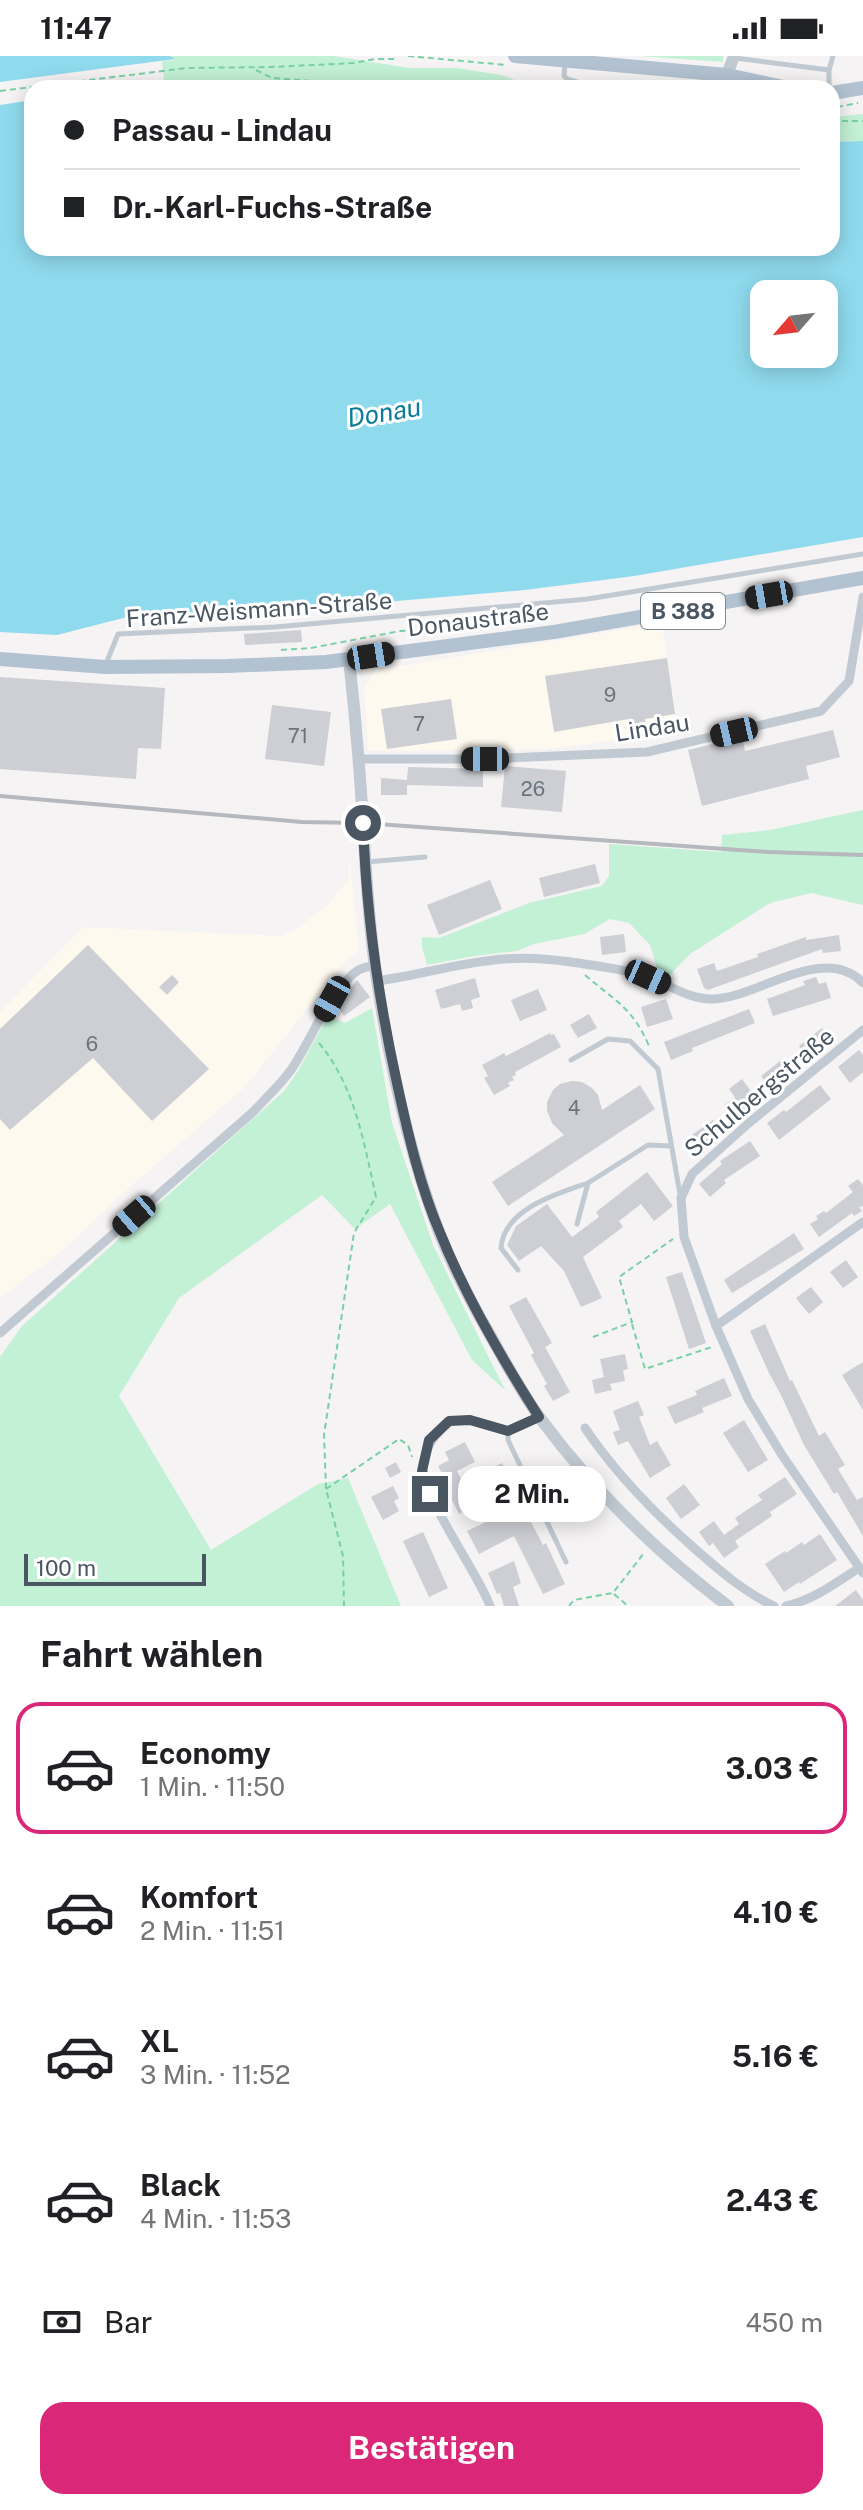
<!DOCTYPE html>
<html lang="de">
<meta charset="utf-8">
<style>
body{margin:0;font-family:"Public Sans",sans-serif;background:#f2f2f2;color:#202124;height:100vh;display:flex;flex-direction:column;font-size:30px;white-space:nowrap}
*{box-sizing:border-box;margin:0}
p{font-size:26px;color:#757577}
.icon{flex:none;width:44px;height:44px;fill:none;stroke:currentColor;stroke-width:2;stroke-linecap:round;stroke-linejoin:round}
.map{position:relative;height:1550px;overflow:hidden}
.sheet{display:flex;flex-direction:column;background:#fff;flex:1}
.sheet>*{flex:none}
.hud{position:absolute;left:24px;top:24px;width:816px;height:176px;border-radius:24px;box-shadow:0 4px 20px #0003;display:grid;align-content:center;height:176px;padding:0 40px;background:#fff}
.needle{width:52px;rotate:242deg}
.fabs{position:absolute;left:750px;top:224px;display:grid;gap:16px}
.fabs a{display:grid;place-items:center;width:88px;height:88px;border-radius:16px;background:#fff;box-shadow:0 4px 20px #0003;font-size:40px}
.scale{position:absolute;left:24px;bottom:20px;width:182px;box-sizing:border-box;padding-left:8px;border:4px solid #4a5661;border-top:0;font-size:22px;line-height:28px;white-space:nowrap;color:#4a5661;-webkit-text-stroke:6px #fff;paint-order:stroke}
.end{position:absolute;width:36px;height:36px;margin:-18px;border:10px solid #4a5661;background:#fff;box-shadow:0 0 0 4px #fff}
.from{border-radius:50%}
.bubble{position:absolute;height:56px;border-radius:24px;background:#fff;box-shadow:0 4px 20px #0003;font-size:26px;font-weight:700;line-height:56px;text-align:center}
.car{position:absolute;width:24px;height:48px;margin:-24px -12px;border-radius:10px;box-shadow:0 0 6px 2px #0007;background:linear-gradient(#222 24%,#8ab4d8 0 40%,#222 0 76%,#8ab4d8 0 86%,#222 0)}
.hud b{display:flex;align-items:center;gap:28px;height:76px;font-size:30px}
.hud b+b{border-top:2px solid #e0e0e0}
.hud i{width:20px;height:20px;background:#202124}
ul{padding:0;list-style:none}
li{display:flex;align-items:center;gap:24px;height:132px;margin:0 16px 12px;padding:0 24px;border:4px solid transparent;border-radius:24px}
li div{flex:1}
li b{display:block;font-size:30px}
li em{font-style:normal;font-weight:700}
li.selected{border-color:#db2777}
li>.icon{width:72px;height:72px;stroke-width:1.5}
h2{padding:0 40px;font-size:36px;line-height:96px}
.pay{display:flex;align-items:center;gap:20px;height:88px;padding:0 40px;font-size:30px}
.pay p{margin-inline-start:auto}
.cta{display:flex;gap:16px;margin-top:auto;padding:16px 40px}
.cta a{flex:1;height:92px;border-radius:24px;background:#db2777;color:#fff;font-size:32px;font-weight:700;line-height:92px;text-align:center}
.status{display:flex;justify-content:space-between;align-items:center;height:56px;padding:0 40px;background:#fff;direction:ltr}
.status svg{height:22px;fill:currentColor}
.map>svg:first-child{display:block}
.commercial{fill:#fdf9ef}
.green{fill:#c3f1d5}
.water{fill:#90daee;fill-rule:evenodd}
.building{fill:#cdcfd5}
.lines{fill:none;stroke-linecap:round;stroke-linejoin:round}
.path{stroke:#7ad0a6;stroke-width:2;stroke-dasharray:6 4;stroke-linecap:butt}
.service{stroke:#c1cad2;stroke-width:5}
.minor{stroke:#c1cad2;stroke-width:9}
.tertiary{stroke:#c1cad2;stroke-width:12}
.primary{stroke:#b3c2d1;stroke-width:14}
.rail{stroke:#b5b8bd;stroke-width:4}
.route{stroke:#4a5661;stroke-width:10}
.labels{text-anchor:middle;dominant-baseline:central;stroke-width:6;stroke-linejoin:round;paint-order:stroke}
.number-label{font-size:20px;fill:#6b747e}
.shield{fill:#fff;stroke:#808990;stroke-width:2}
.shield-label{font-size:22px;font-weight:bold;fill:#4a5661}
.street-label{font-size:24px;fill:#4a5661;stroke:#fff}
.water-label{font-size:26px;font-style:italic;fill:#0c7c9b;stroke:#fff}
</style>
<div class="status"><b>11:47</b><svg viewBox="0 0 49 12"><path d="M0 12V9h3v3zM5 12V6h3v6zM10 12V3h3v9zM15 12V0h3v12zM26 1h20v11H26zM47 4h2v5h-2z"/></svg></div>
<div class="map">
<svg width="863" height="1550" viewBox="0 0 863 1550">
<rect width="100%" height="100%" fill="#f5f3f3"/>
<g class="commercial">
<path d="M662 567 678 676 549 693 368 695 364 633 376 614Z"/>
<path d="M349 799 359 893 343 908 245 1031 131 1130 60 1197 0 1242V956L83 871 281 880 299 871 327 849 349 823Z"/>
</g>
<g class="green">
<path d="M170 0H334L409 12H457L501 19 536 32H200L164 25 162 5 174 4Z"/>
<path d="M640 0H723V6Z"/>
<path d="M863 58V85L832 86V61Z"/>
<path d="M863 754V849L811 837 770 847 690 898 668 921 659 918 650 889 629 867 610 863 584 878 534 888 517 895 474 900 427 909 422 891V881L439 882 529 847 602 830 609 820V788L721 796 722 779 770 774Z"/>
<path d="M372 952 392 1067 433 1189 505 1334 472 1304 390 1148 355 1173 322 1139 179 1242 119 1340 211 1494 318 1428 348 1422 401 1550H0V1301L22 1270 284 1035 298 1015 328 959 345 967Z"/>
</g>
<g class="water">
<path d="M0 0H170L175 3 0 26Z"/>
<path d="M164 25 200 32H114Z"/>
<path d="M32 44V192H832V86L863 85V481L634 520 525 534 327 551 135 559 57 579 0 576V49ZM764 238H824V298H764Z"/>
</g>
<g class="building">
<path d="M301 574 302 586 245 589 244 578Z"/>
<path d="M667 602 675 658 645 663 646 673 632 676 629 663 554 676 545 620Z"/>
<path d="M0 621 165 632 161 693 138 692 136 723 0 713Z"/>
<path d="M451 643 457 683 387 693 381 653Z"/>
<path d="M272 649 331 656 324 710 265 703Z"/>
<path d="M833 674 840 701 806 710 809 723 702 750 688 694 742 681 745 695Z"/>
<path d="M505 710 566 715 562 756 501 751Z"/>
<path d="M408 711 483 713V731L407 729V739H381V722L407 724Z"/>
<path d="M595 808 600 827 544 841 539 822Z"/>
<path d="M490 824 502 853 439 879 427 849Z"/>
<path d="M624 878 626 896 602 899 600 881Z"/>
<path d="M839 879 841 895 823 897 822 893 708 934 704 932 697 913 714 907 717 915 758 901 757 898 806 881V884Z"/>
<path d="M88 889 209 1013 152 1065 93 1002 10 1074 0 1063V973Z"/>
<path d="M172 919 179 926 167 939 159 931Z"/>
<path d="M816 921 819 928 826 926 831 942 773 960 767 943 805 929 803 925Z"/>
<path d="M475 922 480 941 471 944 473 952 462 955 460 948 441 953 435 934Z"/>
<path d="M357 924 370 941 344 960 337 950Z"/>
<path d="M538 933 547 954 520 965 511 944Z"/>
<path d="M666 943 673 963 647 971 641 951Z"/>
<path d="M749 953 755 967 692 992 693 995 671 1004 664 986Z"/>
<path d="M589 958 597 972 578 982 570 969Z"/>
<path d="M822 972 832 985 809 1004 799 990Z"/>
<path d="M550 977 551 979 554 978 561 991 515 1016 516 1019 512 1021 514 1024 508 1027 510 1030 494 1039 484 1022 488 1020 482 1009 504 997 506 1000Z"/>
<path d="M859 994 863 999V1016L850 1027 838 1011Z"/>
<path d="M784 1002 794 1016 772 1034 761 1020Z"/>
<path d="M742 1023 758 1045 734 1062 724 1049 735 1041 729 1033Z"/>
<path d="M572 1025 582 1026 592 1032 598 1039 602 1054 640 1029 655 1053 508 1150 492 1126 564 1079 552 1067 547 1055V1046L553 1034 560 1028Z"/>
<path d="M820 1029 831 1043 779 1084 767 1067 784 1054 786 1056Z"/>
<path d="M713 1064 723 1078 699 1095 689 1081Z"/>
<path d="M750 1085 760 1100 724 1124 726 1127 710 1141 699 1128 722 1108 720 1105Z"/>
<path d="M647 1116 673 1150 654 1165 641 1148 619 1165 623 1171 583 1201 602 1242 581 1251 564 1215 541 1190 519 1205 507 1189 516 1170 547 1148 572 1181 599 1161 596 1156Z"/>
<path d="M858 1123 863 1129V1150L859 1151 862 1155 854 1160 852 1157 819 1181 810 1168 818 1163 816 1160 824 1155 826 1157 853 1136 848 1130Z"/>
<path d="M794 1177 804 1193 732 1237 724 1224Z"/>
<path d="M846 1204 858 1221 843 1232 830 1216Z"/>
<path d="M682 1216 706 1287 689 1293 666 1221Z"/>
<path d="M811 1231 823 1246 809 1258 796 1242Z"/>
<path d="M526 1241 552 1287 545 1291 570 1336 553 1345 544 1330 547 1328 531 1299 534 1297 509 1250Z"/>
<path d="M765 1268 790 1325 792 1324 819 1380 825 1376 845 1409 838 1413 857 1444 863 1441V1480L837 1436 834 1438 804 1389 781 1339 769 1317 750 1275Z"/>
<path d="M625 1298 628 1313 623 1314 625 1325 610 1328 612 1334 595 1338 592 1324 604 1321 600 1303Z"/>
<path d="M863 1306V1354L842 1319Z"/>
<path d="M724 1322 732 1340 702 1352 704 1356 675 1368 667 1351 697 1339 695 1335Z"/>
<path d="M638 1345 644 1359 639 1361 650 1389 657 1385 671 1409 650 1422 628 1385 618 1389 613 1376 620 1374 613 1355Z"/>
<path d="M744 1364 768 1404 748 1416 723 1377Z"/>
<path d="M465 1386 475 1406 457 1415 475 1450 459 1458 443 1427 446 1425 438 1410 449 1404 445 1396Z"/>
<path d="M396 1406 401 1416 390 1422 385 1412Z"/>
<path d="M502 1407 513 1428 493 1438 482 1417Z"/>
<path d="M785 1421 797 1438 770 1456 772 1460 735 1485 739 1491 724 1502 713 1487 709 1490 699 1476 714 1465 724 1479 739 1468 735 1462 762 1444 758 1439Z"/>
<path d="M684 1428 700 1449 681 1463 666 1442Z"/>
<path d="M393 1430 399 1442 394 1445 399 1455 383 1464 371 1441Z"/>
<path d="M522 1449 543 1489 546 1487 565 1528 543 1538 514 1480 479 1498 467 1475Z"/>
<path d="M423 1476 448 1532 429 1541 403 1485Z"/>
<path d="M820 1478 837 1504 800 1528 799 1526 784 1536 765 1508 785 1495 786 1497 802 1486 804 1489Z"/>
<path d="M514 1505 521 1527 513 1531 519 1550H504L500 1537 497 1538 488 1517Z"/>
<path d="M856 1534 863 1544V1550H835Z"/>
</g>
<g class="lines">
<g class="path">
<path d="M408 0 506 9"/>
<path d="M256 14 272 22 312 25"/>
<path d="M0 35 187 12 271 11 353 7 376 3H395L396 0"/>
<path d="M837 51 858 47"/>
<path d="M832 65H863"/>
<path d="M281 594 311 592 400 575 465 573"/>
<path d="M585 919C615 945 633 952 649 990"/>
<path d="M319 987C355 1030 364 1087 376 1141L354 1177 324 1379 326 1433 343 1500 344 1550"/>
<path d="M632 1268 645 1313 712 1291"/>
<path d="M593 1281 632 1266 619 1221 673 1183"/>
<path d="M326 1433 399 1383 408 1389 412 1401"/>
<path d="M614 1538 628 1550"/>
<path d="M569 1550 574 1544 613 1537 644 1497"/>
</g>
<g class="service">
<path d="M735 2 829 14"/>
<path d="M565 6 564 20 567 23 590 30 611 32"/>
<path d="M829 32V14L833 0"/>
<path d="M106 608 118 578 275 571 588 543 863 498"/>
<path d="M366 806 425 801"/>
<path d="M571 1004 608 983 630 985 658 1013 680 1138"/>
<path d="M577 1168 588 1127 648 1089 671 1090"/>
<path d="M518 1214 501 1192C504 1153 556 1138 588 1127"/>
<path d="M508 1375V1384L566 1506"/>
</g>
<g class="minor">
<path d="M359 703H485L647 696 821 655 849 625 863 541"/>
<path d="M377 925C420 919 462 906 504 903 526 901 550 903 571 906 597 910 625 913 650 922 670 929 690 944 713 943 758 942 824 886 863 927"/>
<path d="M863 974 750 1066 692 1118 681 1142 684 1181 716 1270 748 1343 782 1399 863 1517"/>
<path d="M716 1270 863 1166"/>
<path d="M0 1277 253 1056C266 1042 280 1029 291 1014 310 987 330 933 357 915 362 911 369 911 375 909"/>
<path d="M585 1372C616 1418 652 1455 694 1492 719 1514 744 1536 774 1550"/>
<path d="M490 1550C480 1520 420 1437 423 1412 425 1390 434 1380 449 1365L470 1364 508 1375 539 1361"/>
<path d="M786 1550C813 1544 836 1527 859 1512"/>
</g>
<g class="tertiary">
<path d="M727 19 734 0"/>
<path d="M349 603C354 648 358 692 361 736 365 795 367 853 375 911 388 1001 407 1091 439 1176 453 1212 471 1246 490 1279 506 1307 521 1336 540 1362 593 1433 657 1497 728 1550"/>
</g>
<g class="primary">
<path d="M515 0 727 19 788 32"/>
<path d="M832 37 863 32"/>
<path d="M0 603 105 611 228 610 326 606 554 576 863 522"/>
</g>
<path class="rail" d="M0 740 302 766 363 767 768 796 863 799"/>
</g>
<g class="lines">
<path class="route" d="M363 767C366 855 378 941 397 1027 408 1078 420 1131 441 1179 467 1243 502 1303 539 1361L508 1375 470 1364 449 1365 429 1384 422 1415 430 1438"/>
</g>
<g class="labels">
<g class="number-label">
<text x="610" y="639">9</text>
<text x="419" y="668">7</text>
<text x="298" y="680">71</text>
<text x="533" y="733">26</text>
<text x="92" y="988">6</text>
<text x="574" y="1052">4</text>
</g>
<rect class="shield" x="641" y="537" width="84" height="36" rx="6"/>
<g class="shield-label">
<text x="683" y="555">B 388</text>
</g>
<g class="street-label">
<text transform="translate(259 553) rotate(-4)">Franz-Weismann-Straße</text>
<text transform="translate(478 563) rotate(-7)">Donaustraße</text>
<text transform="translate(652 671) rotate(-9)">Lindau</text>
<text transform="translate(759 1036) rotate(-40)">Schulbergstraße</text>
</g>
<g class="water-label">
<text transform="translate(384 356) rotate(-9)">Donau</text>
</g>
</g>
</svg>
<div class="fabs">
<a><svg class="needle" viewBox="-14 -14 28 28"><path d="M0-13l5 13h-10z" fill="#e53935"/><path d="M0 13l5-13h-10z" fill="#757577"/></svg></a>
</div>
<div class="scale">100 m</div>
<i class="end from" style="left:363px;top:767px"></i>
<i class="end" style="left:430px;top:1438px"></i>
<div class="bubble" style="left:458px;top:1410px;width:148px">2 Min.</div>
<i class="car" style="left:769px;top:539px;rotate:260deg"></i>
<i class="car" style="left:371px;top:600px;rotate:81deg"></i>
<i class="car" style="left:734px;top:676px;rotate:257deg"></i>
<i class="car" style="left:485px;top:703px;rotate:270deg"></i>
<i class="car" style="left:648px;top:921px;rotate:114deg"></i>
<i class="car" style="left:332px;top:943px;rotate:209deg"></i>
<i class="car" style="left:134px;top:1160px;rotate:229deg"></i>
<div class="hud">
<b><i class="from"></i>Passau - Lindau</b>
<b><i></i>Dr.-Karl-Fuchs-Straße</b>
</div>
</div>
<section class="sheet">
<h2>Fahrt wählen</h2>
<ul>
<li class="selected"><svg class="icon" aria-label="car" viewBox="0 0 24 24"><path d="M5 17H2v-5l4-1 3-4h7l3 4 3 1v5h-3M9 17h6M6 11h13"/><circle cx="7" cy="17" r="2"/><circle cx="17" cy="17" r="2"/></svg><div><b>Economy</b><p>1 Min. · 11:50</p></div><em>3.03 €</em></li>
<li><svg class="icon" aria-label="car" viewBox="0 0 24 24"><path d="M5 17H2v-5l4-1 3-4h7l3 4 3 1v5h-3M9 17h6M6 11h13"/><circle cx="7" cy="17" r="2"/><circle cx="17" cy="17" r="2"/></svg><div><b>Komfort</b><p>2 Min. · 11:51</p></div><em>4.10 €</em></li>
<li><svg class="icon" aria-label="car" viewBox="0 0 24 24"><path d="M5 17H2v-5l4-1 3-4h7l3 4 3 1v5h-3M9 17h6M6 11h13"/><circle cx="7" cy="17" r="2"/><circle cx="17" cy="17" r="2"/></svg><div><b>XL</b><p>3 Min. · 11:52</p></div><em>5.16 €</em></li>
<li><svg class="icon" aria-label="car" viewBox="0 0 24 24"><path d="M5 17H2v-5l4-1 3-4h7l3 4 3 1v5h-3M9 17h6M6 11h13"/><circle cx="7" cy="17" r="2"/><circle cx="17" cy="17" r="2"/></svg><div><b>Black</b><p>4 Min. · 11:53</p></div><em>2.43 €</em></li>
</ul>
<div class="pay"><svg class="icon" aria-label="cash" viewBox="0 0 24 24"><path d="M3 7h18v10H3z"/><circle cx="12" cy="12" r="2"/></svg>Bar<p>450 m</p></div>
<div class="cta"><a>Bestätigen</a></div>
</section>
